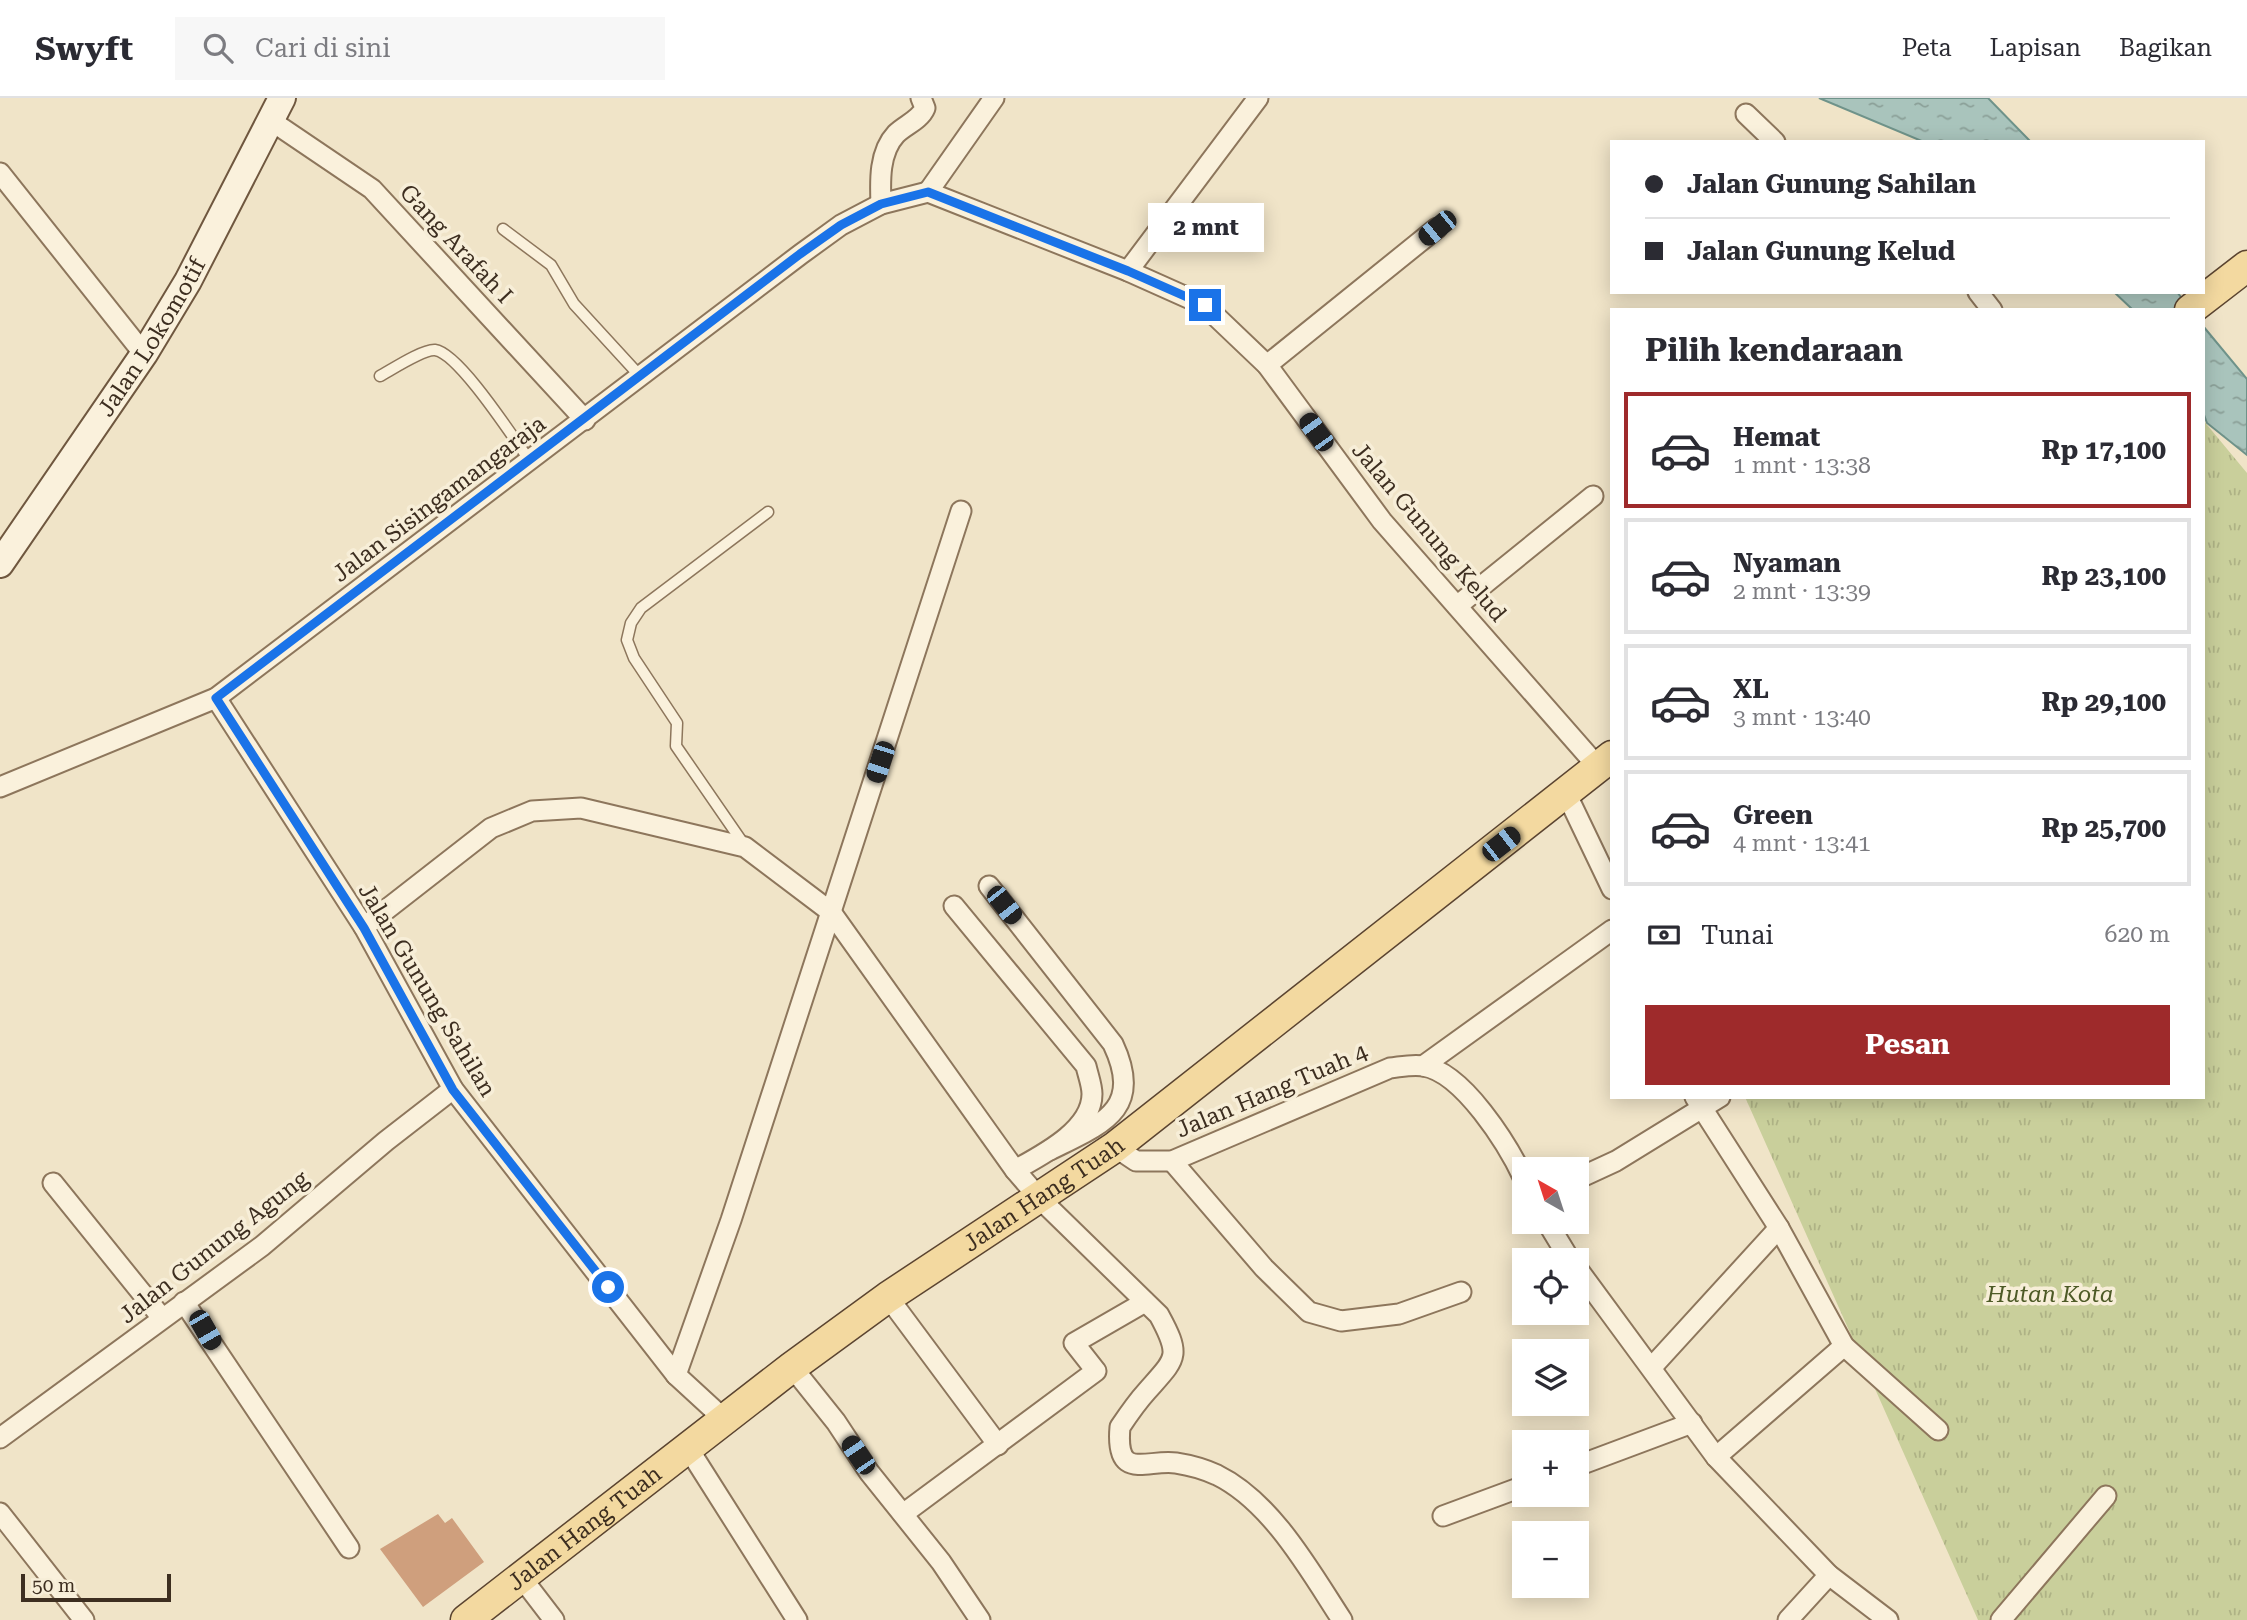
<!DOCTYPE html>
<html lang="id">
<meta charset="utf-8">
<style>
body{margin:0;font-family:"Roboto Serif",serif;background:#f7f7f7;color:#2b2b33;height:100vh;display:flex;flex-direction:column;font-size:26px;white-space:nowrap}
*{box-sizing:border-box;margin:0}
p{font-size:23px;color:#7c7c81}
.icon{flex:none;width:38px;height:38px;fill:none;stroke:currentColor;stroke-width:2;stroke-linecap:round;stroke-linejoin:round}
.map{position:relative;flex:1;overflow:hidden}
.sheet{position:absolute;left:1610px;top:210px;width:595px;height:791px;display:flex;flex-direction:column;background:#fff;border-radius:0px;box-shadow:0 4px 18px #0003}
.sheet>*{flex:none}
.guide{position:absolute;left:1610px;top:42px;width:595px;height:154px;border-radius:0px;box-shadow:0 4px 18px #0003;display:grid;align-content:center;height:154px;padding:0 35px;background:#fff}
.needle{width:46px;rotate:321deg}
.tools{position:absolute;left:1512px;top:1059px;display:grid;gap:14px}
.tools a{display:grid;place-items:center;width:77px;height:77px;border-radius:0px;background:#fff;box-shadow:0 4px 18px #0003;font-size:35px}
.scale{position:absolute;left:21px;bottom:18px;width:150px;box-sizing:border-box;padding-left:7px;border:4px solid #3d2e20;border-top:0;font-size:19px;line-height:24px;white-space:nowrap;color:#3d2e20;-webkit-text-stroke:5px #f7eed8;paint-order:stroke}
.end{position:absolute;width:32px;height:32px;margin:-16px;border:9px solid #1a73e8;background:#fff;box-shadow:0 0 0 4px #fff}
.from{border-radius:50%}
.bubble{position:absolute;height:49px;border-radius:0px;background:#fff;box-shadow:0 4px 18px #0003;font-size:23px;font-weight:700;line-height:49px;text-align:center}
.car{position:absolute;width:21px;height:42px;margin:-21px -10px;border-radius:9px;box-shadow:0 0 5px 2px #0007;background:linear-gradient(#222 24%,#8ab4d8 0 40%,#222 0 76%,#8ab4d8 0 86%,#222 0)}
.guide b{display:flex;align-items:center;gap:24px;height:66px;font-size:26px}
.guide b+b{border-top:2px solid #e1e1e2}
.guide i{width:18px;height:18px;background:#2b2b33}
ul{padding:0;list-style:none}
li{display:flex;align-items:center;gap:21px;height:116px;margin:0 14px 10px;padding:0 21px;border:4px solid #e1e1e2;border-radius:0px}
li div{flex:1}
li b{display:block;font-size:26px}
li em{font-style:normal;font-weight:700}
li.active{border-color:#9e2a2b}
li>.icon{width:63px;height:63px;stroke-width:1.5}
h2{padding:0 35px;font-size:32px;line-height:84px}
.pay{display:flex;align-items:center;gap:18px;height:77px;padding:0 35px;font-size:26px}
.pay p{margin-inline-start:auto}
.primary-button{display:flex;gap:14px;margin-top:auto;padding:14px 35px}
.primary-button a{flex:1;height:80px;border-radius:0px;background:#9e2a2b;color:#fff;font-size:28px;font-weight:700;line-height:80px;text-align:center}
header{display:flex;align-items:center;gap:42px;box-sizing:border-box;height:98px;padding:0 35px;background:#fff;border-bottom:2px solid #e1e1e2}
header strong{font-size:33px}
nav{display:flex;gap:38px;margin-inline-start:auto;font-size:24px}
.search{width:490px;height:63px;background:#f7f7f7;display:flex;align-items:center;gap:18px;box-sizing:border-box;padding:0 24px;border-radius:0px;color:#7c7c81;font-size:26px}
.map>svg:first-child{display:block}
.park{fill:url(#park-tufts)}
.water{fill:url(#water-ripples);stroke:#6f938a;stroke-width:2}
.building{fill:#cf9f7d}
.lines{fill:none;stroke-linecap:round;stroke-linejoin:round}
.lane-casing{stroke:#8d765c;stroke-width:13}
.street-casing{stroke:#8d765c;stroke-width:23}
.secondary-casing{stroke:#6f573f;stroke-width:30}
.primary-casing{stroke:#5b4430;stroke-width:33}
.lane{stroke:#faf1dc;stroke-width:10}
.street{stroke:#faf1dc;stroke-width:19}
.secondary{stroke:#faf1dc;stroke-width:26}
.primary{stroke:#f3d9a0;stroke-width:30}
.route{stroke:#1a73e8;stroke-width:9}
.labels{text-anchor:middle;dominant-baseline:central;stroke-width:7;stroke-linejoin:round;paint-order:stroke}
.street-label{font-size:23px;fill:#3d2e20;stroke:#f7eed8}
.park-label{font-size:23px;font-style:italic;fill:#4d5a26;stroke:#f7eed8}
</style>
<header>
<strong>Swyft</strong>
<div class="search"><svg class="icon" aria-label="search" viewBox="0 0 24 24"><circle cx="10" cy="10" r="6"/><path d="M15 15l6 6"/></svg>Cari di sini</div>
<nav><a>Peta</a><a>Lapisan</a><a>Bagikan</a></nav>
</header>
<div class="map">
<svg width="2247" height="1522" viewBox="0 0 2247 1522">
<defs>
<pattern id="park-tufts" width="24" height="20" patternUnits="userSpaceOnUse" patternTransform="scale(1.75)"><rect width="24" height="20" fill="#c9cf9b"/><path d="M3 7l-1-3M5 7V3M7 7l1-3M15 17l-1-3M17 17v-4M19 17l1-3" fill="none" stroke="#aeb285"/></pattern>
<pattern id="water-ripples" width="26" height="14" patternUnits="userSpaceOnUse" patternTransform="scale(1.75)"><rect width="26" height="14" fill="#a9c4bc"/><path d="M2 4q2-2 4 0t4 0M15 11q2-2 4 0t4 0" fill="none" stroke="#8ba098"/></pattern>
</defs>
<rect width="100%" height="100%" fill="#f0e4c8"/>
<path class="park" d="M2203 322 2247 375V1522H1978L1745 999H2203Z"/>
<g class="water">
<path d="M1819 0H1988L2031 44H1924Z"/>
<path d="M2114 194H2177L2191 212H2133Z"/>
<path d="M2203 228 2247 281V357L2207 325 2203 314Z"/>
</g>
<path class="building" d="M438 1416 445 1425 452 1420 484 1464 423 1509 380 1451Z"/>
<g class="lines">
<defs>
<g id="lane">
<path d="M503 131 551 167 574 206 640 278"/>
<path d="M380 278C391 272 423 251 435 252 459 255 514 341 530 363"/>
<path d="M745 748 676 648 677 625 634 560 627 542 631 525 641 510 768 414"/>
</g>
<g id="street">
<path d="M1746 16 1775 44"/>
<path d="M273 24 372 91 585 322"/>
<path d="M0 75 144 256"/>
<path d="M928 94 994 0"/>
<path d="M881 106C880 83 879 54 896 36 905 27 920 22 925 10L921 0"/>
<path d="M1128 173 1258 0"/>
<path d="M1978 194 1992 212"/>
<path d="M1267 267 1437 130"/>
<path d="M1457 508 1593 398"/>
<path d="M216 600 364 829 453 991 676 1277 725 1322"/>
<path d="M0 689 216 600 801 156 841 127 881 106 928 94 1128 173 1204 207 1267 267 1382 423 1598 669"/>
<path d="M1566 695 1612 791"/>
<path d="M989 788 1113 946C1144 1012 1102 1026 1050 1052"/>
<path d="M954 808 1086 968C1088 977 1092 987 1092 996 1092 1032 1042 1057 1015 1072"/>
<path d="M364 829 491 730 532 713 581 710 745 749 831 814 1015 1072 1039 1100 1159 1217C1182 1259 1176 1260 1147 1293 1137 1304 1128 1317 1120 1329 1115 1384 1146 1361 1176 1365 1189 1367 1204 1371 1217 1377 1272 1404 1310 1473 1342 1522"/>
<path d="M1423 968 1612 832"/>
<path d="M1695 999 1779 1130 1844 1248 1938 1332"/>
<path d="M1115 1049 1136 1063H1172L1390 970C1400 969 1413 966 1423 968 1463 974 1508 1047 1524 1081"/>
<path d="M1172 1063 1264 1170 1309 1214 1341 1223 1399 1216 1461 1194"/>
<path d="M1577 1081 1616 1063 1720 999"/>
<path d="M53 1085 162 1220"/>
<path d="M1547 1124 1570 1162"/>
<path d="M1577 1170 1716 1359 1829 1477 1888 1522"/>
<path d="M888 1199 998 1347"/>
<path d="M184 1204 349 1450"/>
<path d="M792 1269 836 1324 869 1374 941 1464 980 1522"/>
<path d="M1652 1269 1779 1130"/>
<path d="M676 1277 731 1122 961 413"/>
<path d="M0 1340 262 1148 386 1043 453 991"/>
<path d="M688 1350 797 1522"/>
<path d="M1716 1359 1844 1248"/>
<path d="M1577 1368 1692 1325"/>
<path d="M0 1415 84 1522"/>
<path d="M903 1416 1096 1273 1074 1245 1145 1204"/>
<path d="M1443 1418 1524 1388"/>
<path d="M521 1479 554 1522"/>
<path d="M1788 1522 1829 1477"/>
<path d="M2001 1522 2106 1398"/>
</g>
<g id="secondary">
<path id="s1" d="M0 466 144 256 188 183 282 0"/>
</g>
<g id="primary">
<path d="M2190 212 2247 168"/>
<path id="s2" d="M466 1522 792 1269 888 1199 1115 1049 1612 658"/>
</g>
</defs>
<use href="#lane" class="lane-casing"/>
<use href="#street" class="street-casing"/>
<use href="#secondary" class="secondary-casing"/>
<use href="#primary" class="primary-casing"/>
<use href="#lane" class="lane"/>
<use href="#street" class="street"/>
<use href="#secondary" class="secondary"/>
<use href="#primary" class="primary"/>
</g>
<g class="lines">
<path class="route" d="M608 1189 453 992 364 830 216 600 800 156 841 127 881 106 928 94 1128 173 1205 207"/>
</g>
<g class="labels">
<g class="street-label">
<text transform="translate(456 146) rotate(47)">Gang Arafah I</text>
<text stroke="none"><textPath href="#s1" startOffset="273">Jalan Lokomotif</textPath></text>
<text transform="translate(439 401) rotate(-37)">Jalan Sisingamangaraja</text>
<text transform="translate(1429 434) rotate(50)">Jalan Gunung Kelud</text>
<text transform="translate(427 892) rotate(59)">Jalan Gunung Sahilan</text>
<text transform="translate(1272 993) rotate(-23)">Jalan Hang Tuah 4</text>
<text stroke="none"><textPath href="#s2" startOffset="718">Jalan Hang Tuah</textPath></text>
<text transform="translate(214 1149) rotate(-38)">Jalan Gunung Agung</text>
<text stroke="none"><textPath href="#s2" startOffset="150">Jalan Hang Tuah</textPath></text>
</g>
<g class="park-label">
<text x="2050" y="1196">Hutan Kota</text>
</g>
</g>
</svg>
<div class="tools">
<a><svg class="needle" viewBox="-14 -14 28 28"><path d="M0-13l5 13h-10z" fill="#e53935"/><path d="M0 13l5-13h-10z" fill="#7c7c81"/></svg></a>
<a><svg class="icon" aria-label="locate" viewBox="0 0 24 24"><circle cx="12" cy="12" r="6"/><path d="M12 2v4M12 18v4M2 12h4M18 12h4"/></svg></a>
<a><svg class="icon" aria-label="layers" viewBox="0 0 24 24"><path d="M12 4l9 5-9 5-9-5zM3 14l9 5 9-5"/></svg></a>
<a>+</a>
<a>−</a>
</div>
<div class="scale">50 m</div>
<i class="end from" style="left:608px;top:1189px"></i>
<i class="end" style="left:1205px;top:207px"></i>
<div class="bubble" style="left:1148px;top:105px;width:116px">2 mnt</div>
<i class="car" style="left:1437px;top:130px;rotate:231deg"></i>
<i class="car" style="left:1316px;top:334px;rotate:324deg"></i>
<i class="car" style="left:880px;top:664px;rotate:198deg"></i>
<i class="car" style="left:1501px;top:746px;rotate:52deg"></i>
<i class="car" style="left:1004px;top:807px;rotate:142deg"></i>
<i class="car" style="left:205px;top:1232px;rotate:150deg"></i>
<i class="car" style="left:858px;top:1357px;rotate:326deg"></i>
<div class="guide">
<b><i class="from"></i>Jalan Gunung Sahilan</b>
<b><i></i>Jalan Gunung Kelud</b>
</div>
<section class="sheet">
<h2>Pilih kendaraan</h2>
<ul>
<li class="active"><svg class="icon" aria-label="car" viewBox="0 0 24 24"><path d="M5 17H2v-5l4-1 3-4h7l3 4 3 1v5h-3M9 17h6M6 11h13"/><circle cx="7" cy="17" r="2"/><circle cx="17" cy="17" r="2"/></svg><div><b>Hemat</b><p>1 mnt · 13:38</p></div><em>Rp 17,100</em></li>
<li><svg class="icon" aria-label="car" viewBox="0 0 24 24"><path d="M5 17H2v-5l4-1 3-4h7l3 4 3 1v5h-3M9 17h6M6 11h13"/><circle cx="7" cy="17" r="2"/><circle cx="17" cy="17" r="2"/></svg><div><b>Nyaman</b><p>2 mnt · 13:39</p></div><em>Rp 23,100</em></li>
<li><svg class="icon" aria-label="car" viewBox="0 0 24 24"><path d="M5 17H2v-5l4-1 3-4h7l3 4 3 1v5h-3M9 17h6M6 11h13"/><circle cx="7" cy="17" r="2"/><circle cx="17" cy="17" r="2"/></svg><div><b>XL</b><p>3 mnt · 13:40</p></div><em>Rp 29,100</em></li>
<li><svg class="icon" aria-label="car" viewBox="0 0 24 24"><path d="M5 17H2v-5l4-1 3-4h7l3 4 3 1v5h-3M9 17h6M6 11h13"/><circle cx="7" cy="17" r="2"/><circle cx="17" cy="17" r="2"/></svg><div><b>Green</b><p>4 mnt · 13:41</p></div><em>Rp 25,700</em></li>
</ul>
<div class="pay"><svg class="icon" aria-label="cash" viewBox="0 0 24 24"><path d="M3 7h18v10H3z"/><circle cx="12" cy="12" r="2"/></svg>Tunai<p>620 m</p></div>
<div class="primary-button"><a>Pesan</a></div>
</section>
</div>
